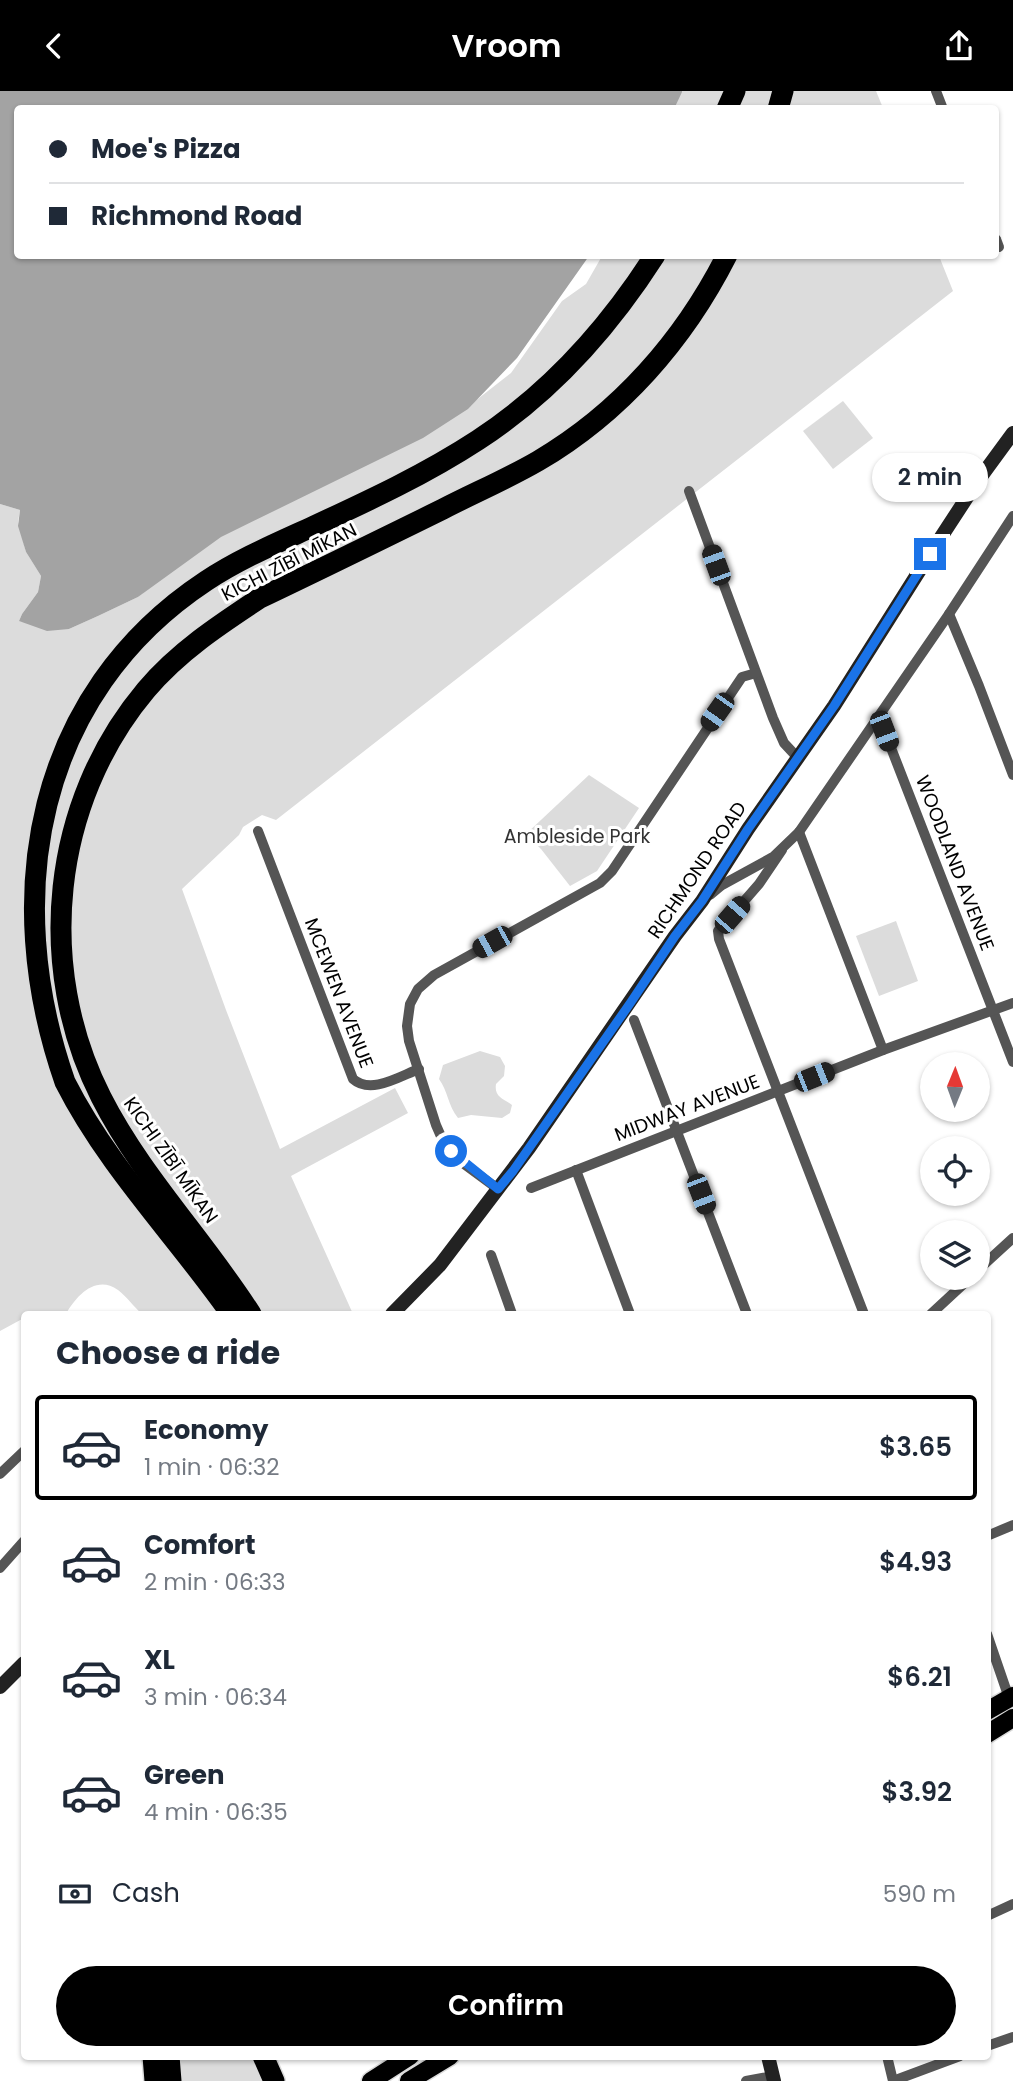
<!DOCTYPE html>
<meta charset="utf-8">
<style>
body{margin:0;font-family:Poppins,sans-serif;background:#f2f2f3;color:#1f2937;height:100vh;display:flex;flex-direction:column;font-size:26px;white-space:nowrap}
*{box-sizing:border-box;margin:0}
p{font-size:23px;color:#747a83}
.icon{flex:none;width:38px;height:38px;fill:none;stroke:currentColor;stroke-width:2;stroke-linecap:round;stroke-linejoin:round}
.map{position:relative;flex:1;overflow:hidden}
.details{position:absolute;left:21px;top:1220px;width:970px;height:749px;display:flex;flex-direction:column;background:#fff;border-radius:7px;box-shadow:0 2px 5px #0004}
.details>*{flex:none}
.guide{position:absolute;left:14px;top:14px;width:985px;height:154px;border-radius:7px;box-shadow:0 2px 5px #0004;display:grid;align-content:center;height:154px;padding:0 35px;background:#fff}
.needle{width:46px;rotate:1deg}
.controls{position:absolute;left:920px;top:961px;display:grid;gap:14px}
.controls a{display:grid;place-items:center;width:70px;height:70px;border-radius:50%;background:#fff;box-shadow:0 2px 5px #0004;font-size:35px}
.end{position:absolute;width:32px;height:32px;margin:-16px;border:9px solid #1a73e8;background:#fff;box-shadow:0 0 0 4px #fff}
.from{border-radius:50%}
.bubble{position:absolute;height:49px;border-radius:24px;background:#fff;box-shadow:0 2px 5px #0004;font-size:23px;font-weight:600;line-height:49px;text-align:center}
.car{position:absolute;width:21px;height:42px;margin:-21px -10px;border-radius:9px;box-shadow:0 0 5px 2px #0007;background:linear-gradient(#222 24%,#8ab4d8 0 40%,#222 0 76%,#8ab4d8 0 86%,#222 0)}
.guide b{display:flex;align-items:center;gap:24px;height:66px;font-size:26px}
.guide b+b{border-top:2px solid #e0e1e3}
.guide i{width:18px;height:18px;background:#1f2937}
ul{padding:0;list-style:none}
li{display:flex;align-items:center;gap:21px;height:105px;margin:0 14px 10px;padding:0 21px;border:4px solid transparent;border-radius:7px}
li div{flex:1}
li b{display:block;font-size:26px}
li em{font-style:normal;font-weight:600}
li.active{border-color:#000}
li>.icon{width:63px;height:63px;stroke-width:1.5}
h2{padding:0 35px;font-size:32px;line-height:84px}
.pay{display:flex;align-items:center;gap:18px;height:77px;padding:0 35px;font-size:26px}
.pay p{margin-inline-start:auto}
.cta{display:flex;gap:14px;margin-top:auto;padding:14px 35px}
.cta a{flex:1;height:80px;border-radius:42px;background:#000;color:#fff;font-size:28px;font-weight:600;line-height:80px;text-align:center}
header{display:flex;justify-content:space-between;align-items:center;height:91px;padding:0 35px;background:#000;color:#fff;font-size:32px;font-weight:600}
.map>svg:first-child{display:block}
.green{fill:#dcdcdc}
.water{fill:#a3a3a3}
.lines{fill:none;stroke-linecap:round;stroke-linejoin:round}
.primary-casing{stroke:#dbdbdb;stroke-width:21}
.highway-casing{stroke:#dbdbdb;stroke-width:24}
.street{stroke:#555;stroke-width:10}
.secondary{stroke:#222;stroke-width:14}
.primary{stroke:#000;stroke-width:18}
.highway{stroke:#000;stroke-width:21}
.route{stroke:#1a73e8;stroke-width:9}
.labels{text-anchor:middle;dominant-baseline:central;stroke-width:6;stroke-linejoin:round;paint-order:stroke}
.street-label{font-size:19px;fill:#000;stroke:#fff}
.park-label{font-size:19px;fill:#333;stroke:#fff}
</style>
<header><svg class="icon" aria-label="back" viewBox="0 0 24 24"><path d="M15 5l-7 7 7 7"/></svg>Vroom<svg class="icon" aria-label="share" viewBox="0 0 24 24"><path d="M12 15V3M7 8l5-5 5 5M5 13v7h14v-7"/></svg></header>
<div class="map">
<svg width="1013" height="1990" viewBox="0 0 1013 1990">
<rect width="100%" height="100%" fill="#fff"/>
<g class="green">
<path d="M676 0H876L883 17 672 18Z"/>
<path d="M602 165H939L953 200 276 729 262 724 243 736 239 744 182 798 226 919 280 1058 395 997 408 1022 291 1085 353 1223H142C134 1216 127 1206 118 1199 96 1183 76 1205 66 1223H24V1227L0 1240V413L20 419 18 431 26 461 41 485 38 501 22 523 19 530 69 538 98 525 138 506 204 453 456 325 511 282 562 210 586 193Z"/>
<path d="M843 310 873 347 833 378 803 340Z"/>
<path d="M589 684 639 717 597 780 570 795 541 758 526 743Z"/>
<path d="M896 830 918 890 879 905 856 845Z"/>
<path d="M480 960 500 966 505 975 504 985 496 993C494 1006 503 1007 512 1014L510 1022 502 1027 471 1024 458 1027C448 1015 448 1000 439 988L443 974Z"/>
<path d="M173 1965H253L266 1990H177Z"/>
</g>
<path class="water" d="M0 0H682V1L674 18H18V164L589 165 517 267 468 318 423 347 221 446 138 506 98 525 69 538 47 540 19 530 22 523 38 501 41 485 26 461 18 435 20 419 0 413Z"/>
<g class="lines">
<defs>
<g id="primary">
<path d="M987 1620 1013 1605"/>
<path d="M987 1643 1013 1627"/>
<path d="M371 1990 410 1965"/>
<path d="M409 1990 450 1965"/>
</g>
<g id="highway">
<path d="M727 18 735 0"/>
<path d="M778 18 783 0"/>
<path d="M231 1223C177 1146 108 1076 65 991 0 805 35 603 206 490 239 468 277 452 314 435 370 409 426 383 478 349 550 302 609 236 655 164"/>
<path d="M251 1223C204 1149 141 1085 101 1006 35 876 51 712 146 599 178 561 219 534 260 507 321 478 382 448 443 418 474 402 507 388 538 370 620 322 684 249 727 164"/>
<path d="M153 1965 155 1990"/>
<path d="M169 1965 171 1990"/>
<path d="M263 1965 274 1990"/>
</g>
</defs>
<use href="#primary" class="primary-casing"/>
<use href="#highway" class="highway-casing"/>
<g class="street">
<path d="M936 0 943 18"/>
<path d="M996 148 999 156"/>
<path d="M689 400 773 627 784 652 797 666"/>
<path d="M949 523 979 595 1013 684"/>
<path d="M879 626 1013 971"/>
<path d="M258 740 353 988C371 1004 400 985 419 978"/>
<path d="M799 741 883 959"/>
<path d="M782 759 759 793 718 840 719 848 864 1223"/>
<path d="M710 804 722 794 773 766 799 741 949 523 1013 425"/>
<path d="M634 929 747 1223"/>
<path d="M576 1079 630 1223"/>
<path d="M531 1097 883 959 1013 912"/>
<path d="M498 1098 460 1070 443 1050 436 1034 409 950 407 935 410 913 418 898 434 884 600 792 612 780 742 586 756 582"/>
<path d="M491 1164 512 1223"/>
<path d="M978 1179 1013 1147"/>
<path d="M931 1223 971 1186"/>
<path d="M0 1383 24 1360"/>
<path d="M987 1445 1013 1434"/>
<path d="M0 1477 24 1450"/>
<path d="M987 1543 1009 1607"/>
<path d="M987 1825 1013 1813"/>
<path d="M987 1955 1013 1946"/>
<path d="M887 1965 893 1990"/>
<path d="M746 1990 773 1985"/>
<path d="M893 1990 960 1965"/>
</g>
<g class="secondary">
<path d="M392 1223 440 1174 529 1057 675 845 702 810 748 738 834 615 930 463 977 391 1013 342"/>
<path d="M0 1596 24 1572"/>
<path d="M768 1965 774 1990"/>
</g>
<use href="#primary" class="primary"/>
<use href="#highway" class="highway"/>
</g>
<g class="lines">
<path class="route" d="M451 1060 498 1098 513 1080 631 911 675 845 702 810 748 738 834 615 930 463"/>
</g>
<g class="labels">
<g class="street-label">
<text transform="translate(289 471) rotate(-27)">KICHI ZĪBĪ MĪKAN</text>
<text transform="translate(955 772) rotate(69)">WOODLAND AVENUE</text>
<text transform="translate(697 779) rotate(-56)">RICHMOND ROAD</text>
<text transform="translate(339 902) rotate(69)">MCEWEN AVENUE</text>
<text transform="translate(687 1017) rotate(-21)">MIDWAY AVENUE</text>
<text transform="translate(171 1069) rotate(55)">KICHI ZĪBĪ MĪKAN</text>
</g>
<g class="park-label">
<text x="577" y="745">Ambleside Park</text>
</g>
</g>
</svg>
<div class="controls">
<a><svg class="needle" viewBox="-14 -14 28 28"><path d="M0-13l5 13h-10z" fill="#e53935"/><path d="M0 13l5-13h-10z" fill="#747a83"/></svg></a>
<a><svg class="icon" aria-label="locate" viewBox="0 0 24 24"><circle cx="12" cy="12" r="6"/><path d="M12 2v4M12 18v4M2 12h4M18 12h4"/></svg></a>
<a><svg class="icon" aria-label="layers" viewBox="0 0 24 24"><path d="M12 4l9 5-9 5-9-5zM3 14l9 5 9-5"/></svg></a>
</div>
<i class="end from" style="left:451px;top:1060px"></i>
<i class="end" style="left:930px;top:463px"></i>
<div class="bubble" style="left:872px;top:362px;width:116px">2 min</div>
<i class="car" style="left:716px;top:474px;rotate:340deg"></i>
<i class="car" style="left:717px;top:621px;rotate:215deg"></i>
<i class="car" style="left:884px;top:640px;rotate:159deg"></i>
<i class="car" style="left:732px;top:824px;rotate:41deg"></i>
<i class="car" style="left:492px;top:851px;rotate:241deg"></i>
<i class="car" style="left:814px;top:986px;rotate:68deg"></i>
<i class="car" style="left:701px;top:1103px;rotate:159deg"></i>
<div class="guide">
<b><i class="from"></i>Moe's Pizza</b>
<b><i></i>Richmond Road</b>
</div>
<section class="details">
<h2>Choose a ride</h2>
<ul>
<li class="active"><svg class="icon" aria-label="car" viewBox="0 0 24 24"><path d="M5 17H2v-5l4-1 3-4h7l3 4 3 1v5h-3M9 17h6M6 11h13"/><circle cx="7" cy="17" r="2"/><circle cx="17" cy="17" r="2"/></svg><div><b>Economy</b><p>1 min · 06:32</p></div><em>$3.65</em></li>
<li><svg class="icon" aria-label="car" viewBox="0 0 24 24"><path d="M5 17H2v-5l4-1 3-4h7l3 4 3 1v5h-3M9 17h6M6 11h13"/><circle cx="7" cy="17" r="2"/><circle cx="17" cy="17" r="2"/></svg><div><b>Comfort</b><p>2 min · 06:33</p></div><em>$4.93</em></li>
<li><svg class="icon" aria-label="car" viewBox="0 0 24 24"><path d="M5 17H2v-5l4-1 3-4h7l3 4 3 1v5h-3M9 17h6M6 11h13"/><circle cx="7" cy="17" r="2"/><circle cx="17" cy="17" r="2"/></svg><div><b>XL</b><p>3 min · 06:34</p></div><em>$6.21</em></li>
<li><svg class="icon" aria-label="car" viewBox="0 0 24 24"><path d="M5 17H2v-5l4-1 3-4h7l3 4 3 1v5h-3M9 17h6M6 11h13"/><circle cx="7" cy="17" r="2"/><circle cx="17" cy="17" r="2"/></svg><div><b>Green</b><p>4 min · 06:35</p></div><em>$3.92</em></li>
</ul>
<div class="pay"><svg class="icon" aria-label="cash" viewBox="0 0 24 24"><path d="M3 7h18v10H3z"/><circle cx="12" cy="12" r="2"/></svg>Cash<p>590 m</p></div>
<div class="cta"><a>Confirm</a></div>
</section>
</div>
